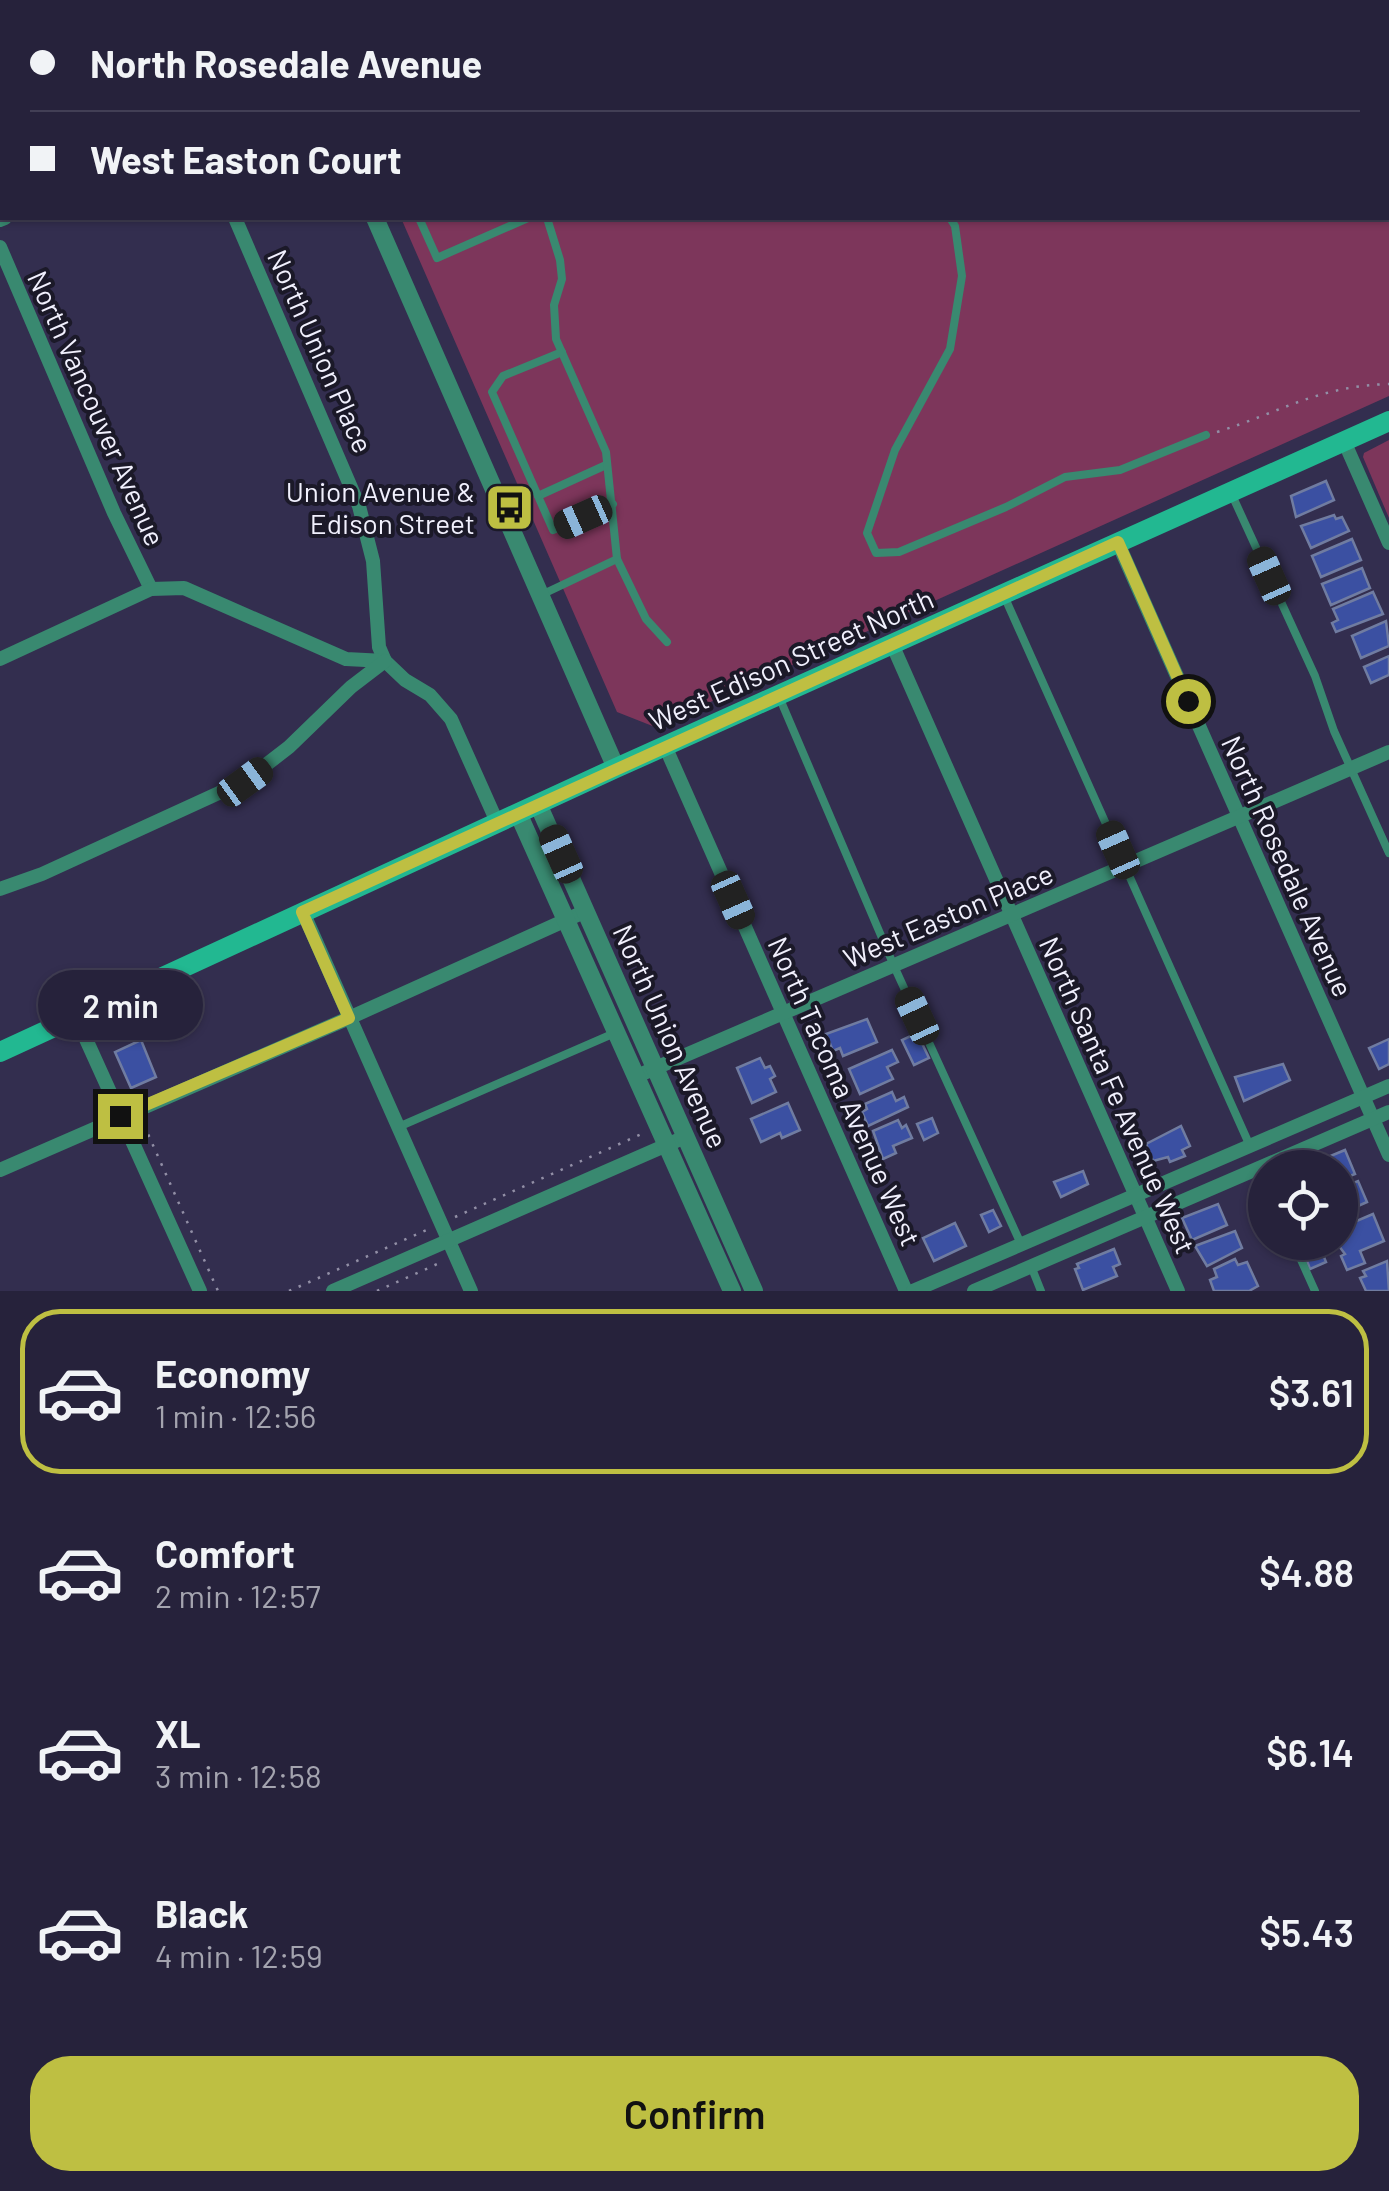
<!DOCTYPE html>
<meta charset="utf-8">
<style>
body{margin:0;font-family:Barlow,sans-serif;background:#2e2a42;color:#f1f3f6;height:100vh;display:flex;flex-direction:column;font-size:38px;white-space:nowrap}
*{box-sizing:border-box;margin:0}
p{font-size:32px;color:#a4a4af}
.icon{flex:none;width:55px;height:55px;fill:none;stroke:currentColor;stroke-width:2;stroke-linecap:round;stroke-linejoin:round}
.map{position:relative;height:1291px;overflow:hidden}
.side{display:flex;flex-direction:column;background:#26223b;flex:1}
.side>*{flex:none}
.hud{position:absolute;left:0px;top:0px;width:1390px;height:220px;box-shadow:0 2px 8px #0004,0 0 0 2px #423f55;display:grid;align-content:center;height:220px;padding:0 30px;background:#26223b}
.fabs{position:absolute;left:1248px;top:1150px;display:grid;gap:20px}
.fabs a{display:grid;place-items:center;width:110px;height:110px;border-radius:50%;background:#26223b;box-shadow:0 2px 8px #0004,0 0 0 2px #423f55;font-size:50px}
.end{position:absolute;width:45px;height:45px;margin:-22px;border:12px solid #bebf42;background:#111;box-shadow:0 0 0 5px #111}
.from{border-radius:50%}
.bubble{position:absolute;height:70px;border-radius:35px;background:#26223b;box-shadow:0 2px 8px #0004,0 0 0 2px #423f55;font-size:32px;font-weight:600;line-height:70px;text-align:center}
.car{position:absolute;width:30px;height:60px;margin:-30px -15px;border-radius:12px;box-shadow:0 0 8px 2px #0007;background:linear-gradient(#222 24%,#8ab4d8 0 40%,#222 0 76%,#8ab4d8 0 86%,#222 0)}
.hud b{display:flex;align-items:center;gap:35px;height:95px;font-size:38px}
.hud b+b{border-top:2px solid #423f55}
.hud i{width:25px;height:25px;background:#f1f3f6}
ul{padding:18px 0 0;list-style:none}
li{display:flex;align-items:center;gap:30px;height:165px;margin:0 20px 15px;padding:0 10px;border:5px solid transparent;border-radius:40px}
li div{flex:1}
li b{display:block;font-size:38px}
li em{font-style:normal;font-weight:600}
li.on{border-color:#bebf42}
li>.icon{width:90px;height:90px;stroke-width:1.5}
.action{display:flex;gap:20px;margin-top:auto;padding:20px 30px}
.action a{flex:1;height:115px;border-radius:40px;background:#bebf42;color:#111;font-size:40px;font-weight:600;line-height:115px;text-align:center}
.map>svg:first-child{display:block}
.green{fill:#7d365b}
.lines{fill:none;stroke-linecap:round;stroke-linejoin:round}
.stream{stroke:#6959b0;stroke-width:5}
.building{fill:#3b50a2;stroke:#707ca1;stroke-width:2.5}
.path{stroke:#928fa6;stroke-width:2.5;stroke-dasharray:2.5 8;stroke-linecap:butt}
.service{stroke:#398970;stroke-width:8}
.minor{stroke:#398970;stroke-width:14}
.tertiary{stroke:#398970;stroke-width:18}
.secondary{stroke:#22b891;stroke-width:20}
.route{stroke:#bebf42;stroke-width:12}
.labels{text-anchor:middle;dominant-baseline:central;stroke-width:8;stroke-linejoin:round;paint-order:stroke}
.street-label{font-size:28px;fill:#f1f0fd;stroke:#1b1928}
.poi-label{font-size:28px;fill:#f1f0fd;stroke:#1b1928;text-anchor:end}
</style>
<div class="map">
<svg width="1389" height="1291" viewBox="0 0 1389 1291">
<rect width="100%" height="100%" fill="#332e4f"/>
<g class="green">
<path d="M305 0H1389V396L655 727 617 712 401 218H1388V2Z"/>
<path d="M1389 440V518L1363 457 1364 453Z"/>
</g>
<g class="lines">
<g class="stream">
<path d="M1212 0V2"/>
<path d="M1388 157 1389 158"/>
</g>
</g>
<g class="building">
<path d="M530 0H637L638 2H531Z"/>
<path d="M1326 481 1334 500 1296 517 1291 496Z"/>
<path d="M1334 515 1336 519 1342 517 1349 531 1311 548 1301 526Z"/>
<path d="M1352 539 1361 560 1321 577 1312 556Z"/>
<path d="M1362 568 1370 588 1331 605 1322 584Z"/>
<path d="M1373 592 1383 614 1336 632 1332 623 1338 620 1333 609Z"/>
<path d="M1386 621 1389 646 1361 658 1352 636Z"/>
<path d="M1389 656V675L1371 683 1364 667Z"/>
<path d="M867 1019 877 1042 843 1056 840 1048 833 1051 826 1034Z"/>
<path d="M917 1033 929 1058 914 1065 902 1040Z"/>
<path d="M1389 1039V1064L1379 1069 1369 1048Z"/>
<path d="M141 1040 156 1077 131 1088 115 1052Z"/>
<path d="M892 1050 898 1062 887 1067 893 1079 860 1094 849 1069Z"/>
<path d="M760 1058 765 1068 770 1066 775 1076 770 1079 776 1092 752 1103 737 1068Z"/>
<path d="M1283 1064 1290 1080 1244 1101 1235 1077Z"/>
<path d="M892 1092 896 1101 904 1097 908 1107 868 1126 862 1112 867 1109 865 1104Z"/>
<path d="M788 1103 800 1130 782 1138 780 1133 761 1142 751 1119Z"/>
<path d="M932 1118 938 1133 924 1140 917 1124Z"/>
<path d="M898 1120 902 1128 906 1125 912 1138 893 1146 896 1153 883 1159 873 1131Z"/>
<path d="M1181 1126 1190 1146 1182 1150 1185 1156 1170 1162 1168 1157 1153 1161 1146 1144Z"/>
<path d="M1345 1150 1355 1174 1340 1180V1168H1318L1316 1162Z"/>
<path d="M1083 1171 1088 1184 1061 1197 1054 1182Z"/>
<path d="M1358 1181 1367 1202 1340 1214V1188Z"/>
<path d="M1218 1204 1227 1225 1192 1240 1182 1218Z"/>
<path d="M993 1210 1001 1226 989 1232 981 1215Z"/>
<path d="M1373 1214 1384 1241 1360 1251 1365 1263 1347 1270 1341 1256 1345 1254 1336 1242H1340V1228Z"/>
<path d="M955 1223 966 1246 934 1261 923 1238Z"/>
<path d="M1235 1231 1242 1248 1207 1266 1195 1246Z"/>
<path d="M1300 1242 1319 1245 1326 1262 1310 1269Z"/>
<path d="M1114 1249 1120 1264 1113 1267 1117 1276 1083 1290 1075 1269 1079 1268 1077 1264Z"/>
<path d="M1235 1259 1238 1265 1247 1262 1258 1286 1249 1291H1214L1210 1280 1217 1277 1214 1269Z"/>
<path d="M1387 1261 1389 1291H1366L1360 1278 1366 1276 1363 1271Z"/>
</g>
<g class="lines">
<g class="path">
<path d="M1378 0 1380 2"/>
<path d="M1388 11 1389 12"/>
<path d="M1388 55H1389"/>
<path d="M1217 432C1281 412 1318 386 1389 384"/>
<path d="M144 1125 218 1291"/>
<path d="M455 1217 644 1133"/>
<path d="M289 1291 429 1229"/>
<path d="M377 1291 444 1261"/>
</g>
<g class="service">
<path d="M324 0 325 2"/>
<path d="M409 0 410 2"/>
<path d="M450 0 451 2"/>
<path d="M854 0 855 2"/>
<path d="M900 0 901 2"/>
<path d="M419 218 437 258 528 218"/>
<path d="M950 218 955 226 962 276 950 349 895 450 867 533 876 553 899 552 1006 507 1065 477 1120 470 1206 435"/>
<path d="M606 465 538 496 553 530 613 504"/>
<path d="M1232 495 1315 676 1334 731 1389 853"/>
<path d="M538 496 492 392 503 376 562 352"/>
<path d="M617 559 646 619 667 642"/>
<path d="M541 595 617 559 606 452 556 339 554 305 562 279 560 260 547 218"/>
<path d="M1005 598 1250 1146"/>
<path d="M780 699 894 966 1021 1244"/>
<path d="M396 1128 617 1032"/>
<path d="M1293 1242 1315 1291"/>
<path d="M1031 1266 1041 1291"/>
</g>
<g class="minor">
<path d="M140 0 141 2"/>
<path d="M235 218 359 506 373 561 379 647 385 661 405 680 430 695 451 719 497 822"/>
<path d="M0 220 5 218"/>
<path d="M0 247 114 513 151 589"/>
<path d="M1344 441 1389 543"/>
<path d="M1118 543 1389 1155"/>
<path d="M892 644 1178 1291"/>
<path d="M0 659 151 589 184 588 346 659 385 661"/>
<path d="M665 746 906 1291"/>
<path d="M0 889 42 874 245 781 289 747 351 687 385 661"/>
<path d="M303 912 471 1291"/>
<path d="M76 1017 200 1291"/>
<path d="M637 1076 1389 752"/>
<path d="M0 1170 349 1018 586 911"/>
<path d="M333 1291 685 1137"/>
<path d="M913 1291 1389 1086"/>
<path d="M974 1291 1389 1112"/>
</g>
<g class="tertiary">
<path d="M280 0 281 2"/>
<path d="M375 218 616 768"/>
<path d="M538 804 754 1291"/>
<path d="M518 813 732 1291"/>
</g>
<path class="secondary" d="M0 1052 616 768 1389 421"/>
</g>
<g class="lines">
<path class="route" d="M120 1116 349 1018 302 912 1118 542 1188 701"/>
</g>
<defs>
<symbol id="bus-square" viewBox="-11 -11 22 22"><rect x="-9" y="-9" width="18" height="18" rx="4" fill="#bebf42" stroke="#1b1928"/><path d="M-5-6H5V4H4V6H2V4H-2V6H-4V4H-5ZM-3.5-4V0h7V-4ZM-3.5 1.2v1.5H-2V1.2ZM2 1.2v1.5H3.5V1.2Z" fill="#111"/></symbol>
</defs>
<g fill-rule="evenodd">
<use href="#bus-square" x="482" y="480" width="55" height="55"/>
</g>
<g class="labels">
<g class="street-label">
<text transform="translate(321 351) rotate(66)">North Union Place</text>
<text transform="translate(97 408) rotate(66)">North Vancouver Avenue</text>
<text transform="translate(791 659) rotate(-24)">West Edison Street North</text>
<text transform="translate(1288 866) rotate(66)">North Rosedale Avenue</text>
<text transform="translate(948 915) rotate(-23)">West Easton Place</text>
<text transform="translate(671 1036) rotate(66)">North Union Avenue</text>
<text transform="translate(845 1091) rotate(66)">North Tacoma Avenue West</text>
<text transform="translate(1118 1095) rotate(66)">North Santa Fe Avenue West</text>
</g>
<g class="poi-label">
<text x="475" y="491">Union Avenue &amp;<tspan x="475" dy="32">Edison Street</tspan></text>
</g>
</g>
</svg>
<div class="fabs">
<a><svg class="icon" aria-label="locate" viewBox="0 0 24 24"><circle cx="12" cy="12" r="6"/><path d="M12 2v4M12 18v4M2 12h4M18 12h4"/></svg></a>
</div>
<i class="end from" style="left:1188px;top:701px"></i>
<i class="end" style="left:120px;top:1116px"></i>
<div class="bubble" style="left:38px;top:970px;width:165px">2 min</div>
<i class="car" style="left:583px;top:517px;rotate:246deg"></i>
<i class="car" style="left:1269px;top:576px;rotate:336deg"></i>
<i class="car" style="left:245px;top:782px;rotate:54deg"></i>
<i class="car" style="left:1118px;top:850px;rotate:336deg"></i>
<i class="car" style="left:561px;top:854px;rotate:336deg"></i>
<i class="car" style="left:733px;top:900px;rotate:156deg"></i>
<i class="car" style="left:917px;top:1016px;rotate:335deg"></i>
<div class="hud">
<b><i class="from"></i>North Rosedale Avenue</b>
<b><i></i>West Easton Court</b>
</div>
</div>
<section class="side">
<ul>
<li class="on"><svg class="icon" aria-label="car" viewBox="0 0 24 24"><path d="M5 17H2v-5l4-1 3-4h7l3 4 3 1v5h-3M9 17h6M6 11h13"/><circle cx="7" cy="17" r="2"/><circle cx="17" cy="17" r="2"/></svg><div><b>Economy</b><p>1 min · 12:56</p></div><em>$3.61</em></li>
<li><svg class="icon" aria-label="car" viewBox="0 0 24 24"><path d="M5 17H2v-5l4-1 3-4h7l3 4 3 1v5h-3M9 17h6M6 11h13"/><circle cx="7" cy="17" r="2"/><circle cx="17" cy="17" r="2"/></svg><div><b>Comfort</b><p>2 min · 12:57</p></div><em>$4.88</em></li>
<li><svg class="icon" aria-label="car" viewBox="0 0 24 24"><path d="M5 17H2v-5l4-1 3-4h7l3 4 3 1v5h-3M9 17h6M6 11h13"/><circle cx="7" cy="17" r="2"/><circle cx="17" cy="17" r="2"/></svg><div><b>XL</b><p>3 min · 12:58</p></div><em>$6.14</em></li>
<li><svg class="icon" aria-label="car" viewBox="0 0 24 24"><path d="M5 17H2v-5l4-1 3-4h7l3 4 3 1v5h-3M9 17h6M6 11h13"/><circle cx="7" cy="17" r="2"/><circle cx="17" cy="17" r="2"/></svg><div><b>Black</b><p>4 min · 12:59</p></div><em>$5.43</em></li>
</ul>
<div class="action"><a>Confirm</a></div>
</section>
